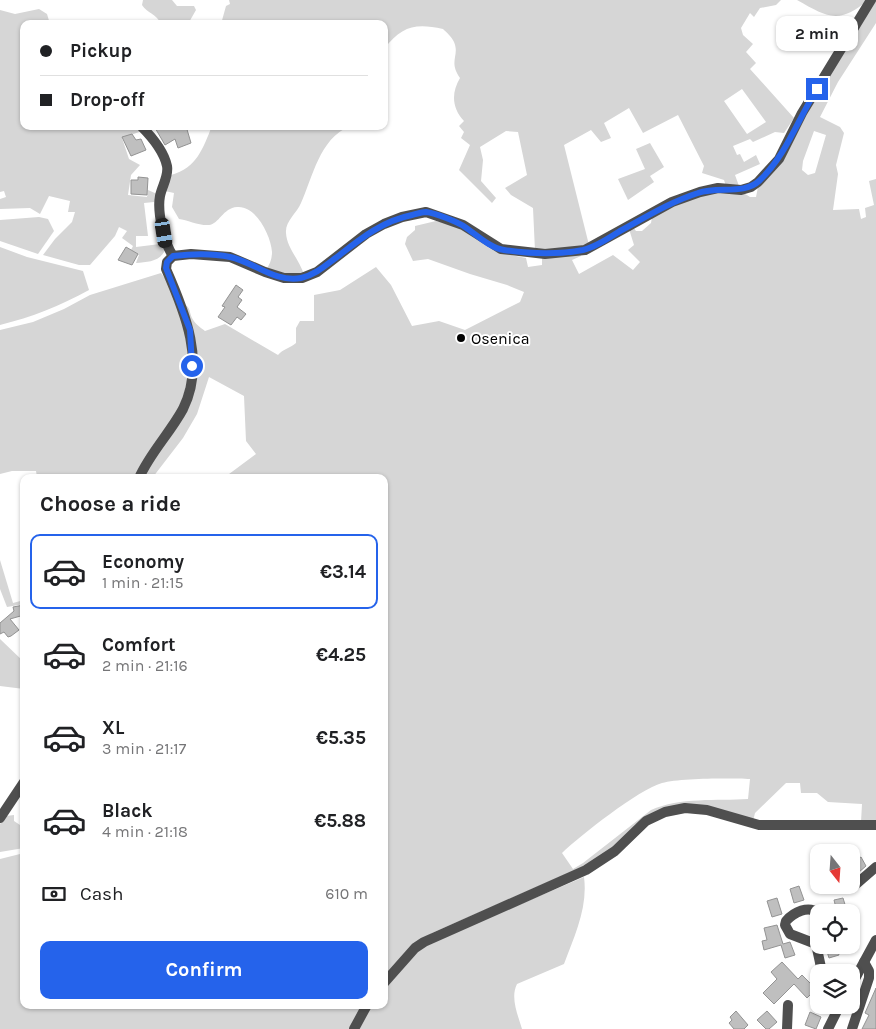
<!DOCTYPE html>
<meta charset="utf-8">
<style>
body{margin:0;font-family:Karla,sans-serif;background:#f2f2f2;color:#202124;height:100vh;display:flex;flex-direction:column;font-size:19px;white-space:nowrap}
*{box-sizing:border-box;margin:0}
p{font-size:16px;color:#757577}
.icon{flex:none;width:28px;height:28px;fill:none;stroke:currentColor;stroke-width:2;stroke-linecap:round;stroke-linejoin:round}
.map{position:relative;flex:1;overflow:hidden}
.drawer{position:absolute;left:20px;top:474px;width:368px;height:535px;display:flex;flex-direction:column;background:#fff;border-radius:10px;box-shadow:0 1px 4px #0004}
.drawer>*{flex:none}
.banner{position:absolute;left:20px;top:20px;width:368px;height:110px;border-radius:10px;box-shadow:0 1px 4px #0004;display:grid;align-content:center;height:110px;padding:0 20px;background:#fff}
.needle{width:32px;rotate:163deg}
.controls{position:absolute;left:810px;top:844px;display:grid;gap:10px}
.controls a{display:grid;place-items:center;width:50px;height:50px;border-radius:10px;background:#fff;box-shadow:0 1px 4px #0004;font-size:25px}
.end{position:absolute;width:22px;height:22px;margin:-11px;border:6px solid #2563eb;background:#fff;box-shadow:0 0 0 2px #fff}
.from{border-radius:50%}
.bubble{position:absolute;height:35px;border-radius:10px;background:#fff;box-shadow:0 1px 4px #0004;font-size:16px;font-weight:700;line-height:35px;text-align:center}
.car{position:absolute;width:15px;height:30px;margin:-15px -8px;border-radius:6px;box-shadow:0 0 4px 1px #0007;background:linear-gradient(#222 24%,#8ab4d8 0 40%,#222 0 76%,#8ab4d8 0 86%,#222 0)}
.banner b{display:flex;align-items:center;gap:18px;height:48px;font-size:19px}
.banner b+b{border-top:1px solid #e0e0e0}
.banner i{width:12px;height:12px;background:#202124}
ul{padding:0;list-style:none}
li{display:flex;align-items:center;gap:15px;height:75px;margin:0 10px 8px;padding:0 10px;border:2px solid transparent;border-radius:10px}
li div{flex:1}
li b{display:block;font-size:19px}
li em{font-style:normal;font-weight:700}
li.current{border-color:#2563eb}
li>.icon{width:45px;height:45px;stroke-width:1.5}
h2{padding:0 20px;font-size:22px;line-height:60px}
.pay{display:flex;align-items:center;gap:12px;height:55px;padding:0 20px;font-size:19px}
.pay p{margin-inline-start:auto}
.primary-button{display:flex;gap:10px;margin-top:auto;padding:10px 20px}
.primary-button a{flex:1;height:58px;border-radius:10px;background:#2563eb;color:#fff;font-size:20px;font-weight:700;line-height:58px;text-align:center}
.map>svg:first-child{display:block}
.green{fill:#d6d6d6;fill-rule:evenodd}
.building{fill:#bfbfbf;stroke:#939393}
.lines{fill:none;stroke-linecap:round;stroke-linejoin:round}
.minor{stroke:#4f4f4f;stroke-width:10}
.route{stroke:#2563eb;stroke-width:6}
.poi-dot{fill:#000;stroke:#fff;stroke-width:2}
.labels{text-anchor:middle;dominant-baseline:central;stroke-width:4;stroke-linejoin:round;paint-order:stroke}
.poi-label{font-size:16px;fill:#000;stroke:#fff;text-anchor:start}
</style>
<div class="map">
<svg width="876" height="1029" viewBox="0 0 876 1029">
<rect width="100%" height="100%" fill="#fff"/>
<g class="green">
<path d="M143 0H172L177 6H194L196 10 188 24H161C157 14 147 13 142 5Z"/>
<path d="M229 0H781L776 5 760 8 754 17 750 13 741 28 743 35 753 44 746 52 756 63 750 69 794 118 784 133 775 132 753 142 750 139 733 146 737 155 740 154 744 162 756 155 760 164 735 175 739 186H726L724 180 702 173 704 166 678 115 643 133 629 108 604 123 611 138 601 142 591 130 564 145 589 245 535 251 533 208 511 195 505 188 527 175 518 132 506 131 480 147 483 160 481 181 496 198 492 203 459 170 470 145 461 138 464 132 459 126 464 121C452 108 451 93 460 78 448 61 460 56 454 42 452 37 446 32 443 29 415 23 402 26 384 49V24H221L226 6 230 4ZM742 89 766 122 747 134 724 101Z"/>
<path d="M797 0H868C839 25 827 17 797 0Z"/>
<path d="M876 0V23L838 82 820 117 840 127 844 133 836 165 838 174 833 210 859 209 861 219 866 217 865 208 874 205 869 181 876 179V822H861L862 804 828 802 817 793H801L800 783H786L755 813 753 821 668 807 598 860 432 933 415 944 384 979V478L225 477 256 454 246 441 244 396 209 377 197 414 183 438 153 477 142 478 194 378 184 304C191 308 189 312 192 318 195 324 200 327 205 331L225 324 278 355C283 349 290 348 296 343V328L300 321H314V295L340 290 376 267 391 285 412 326 439 321 465 330 520 302 524 292 507 285 470 274 428 259 413 261 405 244 407 237 415 230V226L436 221 461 227 489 248 511 255 526 258 528 267 542 265V257L580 253 581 256 572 260 579 274 613 255 633 270 640 262 628 250 634 245 629 229 633 227 636 231H642L651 223 652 217C678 203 723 177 750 197H756L758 187 870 6ZM814 131 826 135 815 173 808 175 802 170 803 161ZM750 779 748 799C717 801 680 797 651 810L583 863 573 869 562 853C581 835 638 790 662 783 680 778 731 778 750 779Z"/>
<path d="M39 9 47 14 50 24H24V126H137L142 131 122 138 129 159 140 165 131 175 128 195 147 197 148 190 157 194 164 252C158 262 147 262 136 263L139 255 131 250 133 246 122 238 127 231 119 227 115 236 90 265H79L43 255 55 239 72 222 75 212H68L70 201 49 196 40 214 30 208 0 209V199L6 197 4 191 0 192V10L15 14ZM154 202 160 244 136 247V236H148L144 203Z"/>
<path d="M212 126H350C319 139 313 177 301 203 297 213 285 221 286 233 287 249 300 260 304 275L295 276 266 270C270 264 272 259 272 252 271 236 256 205 237 207 223 208 219 224 209 225 200 226 187 220 179 219L172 207 174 193 165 191 171 175C197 168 203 148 212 126Z"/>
<path d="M650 143 664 167 650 176 654 182 628 200 618 179 645 169 636 149Z"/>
<path d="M39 217 48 219 54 231 38 254 0 241V220Z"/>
<path d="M0 247 27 257 83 271 89 290C60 306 32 317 0 325Z"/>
<path d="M161 273C185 304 197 360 183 397 173 426 152 452 137 477H37L36 471H12L0 474V330L33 322 64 309 90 295Z"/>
<path d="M0 560 13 603 24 600V604L7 607 0 589Z"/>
<path d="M0 639 24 662V673L21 677 24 680V689L0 686Z"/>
<path d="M14 815V821L20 825 24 824V848L0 852V824L6 816Z"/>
<path d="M24 853V1005H364L350 1029H0V859Z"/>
<path d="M584 877C588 907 575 935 564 964L517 984C510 998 518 1015 522 1029H358L372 1005H384C384 1001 382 993 384 989 388 977 416 952 427 944Z"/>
</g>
<g class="building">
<path d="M154 126H186L191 143 178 148 175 139 165 145Z"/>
<path d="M132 134 136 140 141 139 146 150 131 156 122 137Z"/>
<path d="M138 177 148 178 147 195 131 194V180H138Z"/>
<path d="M126 247 138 254 132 265 118 260Z"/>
<path d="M236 285 243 290 238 297 242 300 237 307 246 314 241 320 237 317 231 325 218 317 225 307 222 306Z"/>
<path d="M24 605V615L10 619 19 630 11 636 8 637 4 632 0 634V623L14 611 13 607Z"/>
<path d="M861 857 866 866 851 879V863Z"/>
<path d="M799 886 804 900 794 903 790 889Z"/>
<path d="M777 898 782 914 772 917 767 901Z"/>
<path d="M843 898 847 911 837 912 834 900Z"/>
<path d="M777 925 783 944 790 942 795 955 785 958 781 945 764 950 762 941 767 940 764 928Z"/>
<path d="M825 945H836L839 955 829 958Z"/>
<path d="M782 962 798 979 802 975 816 989 807 998 794 984 774 1004 763 993 777 979 771 972Z"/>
<path d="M876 988V1029H862L869 1015 865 1013Z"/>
<path d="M736 1011 748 1025 744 1029H734L729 1023 732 1020 730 1017Z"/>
<path d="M767 1011 777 1022 769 1029H766L757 1020Z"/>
<path d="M810 1012 821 1017 816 1029 805 1025Z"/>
</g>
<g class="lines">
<g class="minor">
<path d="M141 126C151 136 164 152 167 166 169 176 162 186 160 196 157 212 164 243 173 256"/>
<path d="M139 478C150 453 170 433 183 409 206 363 185 312 166 269L167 262 173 256 191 254 230 257 265 272 284 278H302L317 272 366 234 384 224 402 217 426 212 463 225 501 249 545 254 585 250 672 202 700 192 718 188 741 190 751 187 758 182 779 159 802 113 871 0"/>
<path d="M0 818 24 782"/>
<path d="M844 887 854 886 876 867"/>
<path d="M818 940 816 944 822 972"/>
<path d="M816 944 790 934 785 925 786 921C794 912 808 905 819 913"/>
<path d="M384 983 415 948 424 942 586 870 615 851 646 821 665 812 685 808 707 810 759 825H876"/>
<path d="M851 986 876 940"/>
<path d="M354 1029 367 1005"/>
<path d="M787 1029 788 1005"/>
<path d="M828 1029 840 1005"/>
<path d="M852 1029 869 978V971L864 962"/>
</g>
</g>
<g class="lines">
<path class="route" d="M192 366 190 330 166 268 167 262 173 256C191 254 211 253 230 257 254 262 275 283 301 278 315 275 326 265 337 257 360 239 382 221 412 215 416 214 422 212 426 212 435 213 458 222 465 227 477 235 490 248 504 250 531 254 557 255 583 250 596 247 609 238 620 231 646 217 670 202 698 193 718 186 744 195 759 181 786 156 798 119 817 89"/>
</g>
<circle class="poi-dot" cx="461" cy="338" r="5"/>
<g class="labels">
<g class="poi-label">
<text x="471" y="338">Osenica</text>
</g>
</g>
</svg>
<div class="controls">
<a><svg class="needle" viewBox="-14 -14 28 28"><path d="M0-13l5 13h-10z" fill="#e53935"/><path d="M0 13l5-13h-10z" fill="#757577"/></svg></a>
<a><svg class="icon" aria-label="locate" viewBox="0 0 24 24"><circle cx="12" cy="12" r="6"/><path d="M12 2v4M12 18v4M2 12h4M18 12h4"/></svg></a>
<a><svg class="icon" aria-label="layers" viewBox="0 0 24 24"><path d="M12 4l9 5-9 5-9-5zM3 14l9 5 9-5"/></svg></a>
</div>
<i class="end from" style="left:192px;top:366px"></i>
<i class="end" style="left:817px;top:89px"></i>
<div class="bubble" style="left:776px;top:16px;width:82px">2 min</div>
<i class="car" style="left:164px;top:233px;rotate:171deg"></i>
<div class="banner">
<b><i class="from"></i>Pickup</b>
<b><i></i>Drop-off</b>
</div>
<section class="drawer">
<h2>Choose a ride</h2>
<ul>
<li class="current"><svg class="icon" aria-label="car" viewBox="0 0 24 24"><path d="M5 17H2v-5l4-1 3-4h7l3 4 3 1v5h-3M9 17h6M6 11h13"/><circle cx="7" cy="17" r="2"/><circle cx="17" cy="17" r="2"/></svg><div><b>Economy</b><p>1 min · 21:15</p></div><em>€3.14</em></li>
<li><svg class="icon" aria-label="car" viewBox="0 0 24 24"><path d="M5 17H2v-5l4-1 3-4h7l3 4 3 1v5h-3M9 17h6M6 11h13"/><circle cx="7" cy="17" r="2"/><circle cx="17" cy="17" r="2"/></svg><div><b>Comfort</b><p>2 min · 21:16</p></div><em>€4.25</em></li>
<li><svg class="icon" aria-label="car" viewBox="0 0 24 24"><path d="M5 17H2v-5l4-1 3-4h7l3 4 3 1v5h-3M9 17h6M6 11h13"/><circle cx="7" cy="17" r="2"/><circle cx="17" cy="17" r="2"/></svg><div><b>XL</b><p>3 min · 21:17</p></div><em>€5.35</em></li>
<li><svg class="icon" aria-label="car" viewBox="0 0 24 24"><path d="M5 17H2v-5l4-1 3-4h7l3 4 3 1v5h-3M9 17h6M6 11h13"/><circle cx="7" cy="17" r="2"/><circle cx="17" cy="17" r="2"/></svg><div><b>Black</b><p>4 min · 21:18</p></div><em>€5.88</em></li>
</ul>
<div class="pay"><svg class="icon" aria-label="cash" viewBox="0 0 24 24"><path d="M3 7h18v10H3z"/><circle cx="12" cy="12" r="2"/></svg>Cash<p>610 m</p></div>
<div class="primary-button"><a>Confirm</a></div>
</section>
</div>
